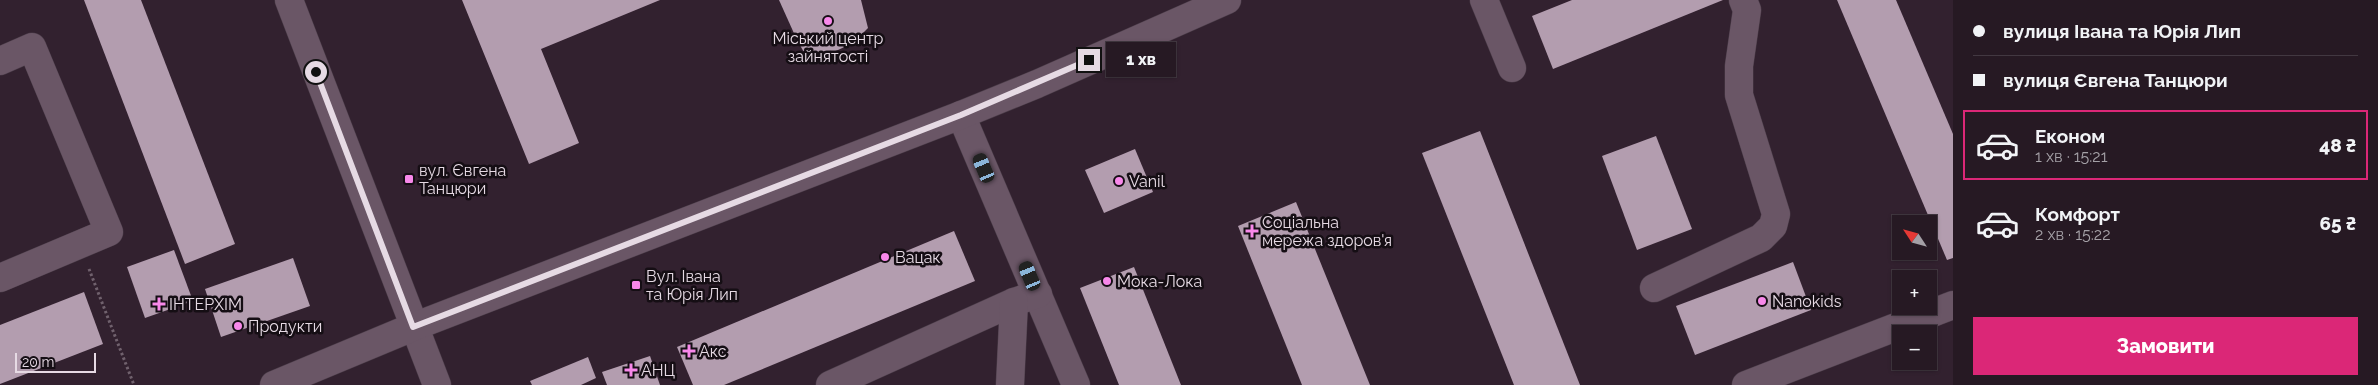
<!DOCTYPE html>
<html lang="uk">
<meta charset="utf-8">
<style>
body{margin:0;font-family:Raleway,sans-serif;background:#322630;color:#f1f3f6;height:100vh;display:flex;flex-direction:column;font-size:19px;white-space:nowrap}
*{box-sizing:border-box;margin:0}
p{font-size:16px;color:#a4a0a6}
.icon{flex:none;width:28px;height:28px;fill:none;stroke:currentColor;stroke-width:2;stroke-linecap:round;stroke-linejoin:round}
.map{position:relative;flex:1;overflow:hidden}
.panel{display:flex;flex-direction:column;background:#261923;width:425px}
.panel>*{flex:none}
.hud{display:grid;align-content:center;height:110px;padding:0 20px;background:#261923}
.needle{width:32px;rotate:306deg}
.buttons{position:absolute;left:1892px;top:215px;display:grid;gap:10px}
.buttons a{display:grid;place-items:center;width:45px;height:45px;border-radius:0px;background:#261923;box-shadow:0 1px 4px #0004,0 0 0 1px #423841;font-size:25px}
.scale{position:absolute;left:15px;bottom:12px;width:81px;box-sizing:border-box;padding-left:5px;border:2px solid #e6dae4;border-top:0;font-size:14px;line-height:18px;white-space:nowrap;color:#e6dae4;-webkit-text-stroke:4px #150e14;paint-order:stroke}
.end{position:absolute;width:22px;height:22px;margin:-11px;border:6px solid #e6dae4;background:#111;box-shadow:0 0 0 2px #111}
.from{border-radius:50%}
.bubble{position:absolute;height:35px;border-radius:0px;background:#261923;box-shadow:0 1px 4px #0004,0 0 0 1px #423841;font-size:16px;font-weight:800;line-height:35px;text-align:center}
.car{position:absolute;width:15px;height:30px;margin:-15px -8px;border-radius:6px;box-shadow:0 0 4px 1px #0007;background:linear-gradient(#222 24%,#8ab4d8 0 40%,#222 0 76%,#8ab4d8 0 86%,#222 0)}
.hud b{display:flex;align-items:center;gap:18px;height:48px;font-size:19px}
.hud b+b{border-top:1px solid #423841}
.hud i{width:12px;height:12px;background:#f1f3f6}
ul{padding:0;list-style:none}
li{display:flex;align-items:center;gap:15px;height:70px;margin:0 10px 8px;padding:0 10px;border:2px solid transparent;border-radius:0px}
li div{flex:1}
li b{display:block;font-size:19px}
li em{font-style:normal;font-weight:800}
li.active{border-color:#db2777}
li>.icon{width:45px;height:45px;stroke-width:1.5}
.primary-button{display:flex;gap:10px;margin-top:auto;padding:10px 20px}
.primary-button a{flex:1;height:58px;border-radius:0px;background:#db2777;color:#fff;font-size:20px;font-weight:800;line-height:58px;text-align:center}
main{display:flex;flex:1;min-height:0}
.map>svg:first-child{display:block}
.building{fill:#b39daf}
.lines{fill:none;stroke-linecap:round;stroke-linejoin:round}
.minor-casing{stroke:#4a3c48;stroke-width:29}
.path{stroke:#70616d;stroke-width:3;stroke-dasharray:2.5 2.5;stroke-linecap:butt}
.minor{stroke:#6a5666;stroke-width:28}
.route{stroke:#e6dae4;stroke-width:6}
.poi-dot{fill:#f888ea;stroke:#150e14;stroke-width:2}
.labels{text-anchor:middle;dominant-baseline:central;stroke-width:5;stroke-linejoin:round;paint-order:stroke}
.poi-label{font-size:16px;fill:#e6dae4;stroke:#150e14;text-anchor:start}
</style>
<main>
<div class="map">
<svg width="1953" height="385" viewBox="0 0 1953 385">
<rect width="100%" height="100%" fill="#32212f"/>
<g class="building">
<path d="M84 0H141L235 244 185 264Z"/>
<path d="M462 0H660L541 49 579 143 529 164Z"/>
<path d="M779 0H861L868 28 853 43 838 50 827 54H805L797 40Z"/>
<path d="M1572 0H1723L1553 69 1532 16Z"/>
<path d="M1837 0H1896L1953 134V258L1947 260Z"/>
<path d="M1480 131 1580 385H1514L1422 153Z"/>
<path d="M1656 136 1692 229 1637 250 1602 156Z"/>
<path d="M1135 149 1153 192 1104 213 1085 170Z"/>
<path d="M1296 202 1370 385H1302L1238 226Z"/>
<path d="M954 231 975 281 724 385H693L677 347Z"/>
<path d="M174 250 193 301 145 318 127 267Z"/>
<path d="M293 258 310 306 221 337 205 289Z"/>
<path d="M1793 262 1811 310 1695 355 1676 306Z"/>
<path d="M1134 267 1181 385H1119L1080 288Z"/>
<path d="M84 292 103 344 0 384V325Z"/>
<path d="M650 356 660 385H607L602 372Z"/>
<path d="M588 357 596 378 581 385H532L530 381Z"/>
</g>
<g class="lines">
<defs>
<g id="minor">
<path d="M289 0 437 385"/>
<path d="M1484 0 1512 68"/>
<path d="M0 61 32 47 109 232 0 278"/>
<path d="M961 115 1076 385"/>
<path d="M1654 288 1761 238 1773 226 1776 214 1739 95V66L1747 10 1743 0"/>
<path d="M274 385 413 327 961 115 1037 84 1227 0"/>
<path d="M830 385 1014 302 1038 294"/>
<path d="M1010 385 1014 302"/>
<path d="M1746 385 1953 305"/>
</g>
</defs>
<use href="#minor" class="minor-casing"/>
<path class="path" d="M89 269 134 385"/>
<use href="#minor" class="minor"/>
</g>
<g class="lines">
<path class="route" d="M316 72 413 327 961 115 1089 60"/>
</g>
<g class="poi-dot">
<circle cx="828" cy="21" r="5"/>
<rect x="404" y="174" width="10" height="10" rx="2.5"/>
<circle cx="1119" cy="181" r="5"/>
<path d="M1249.5 223.5h5v5h5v5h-5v5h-5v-5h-5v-5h5z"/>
<circle cx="885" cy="257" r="5"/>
<circle cx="1107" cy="281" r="5"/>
<rect x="631" y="280" width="10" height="10" rx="2.5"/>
<circle cx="1762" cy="301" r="5"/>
<path d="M156.5 296.5h5v5h5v5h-5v5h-5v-5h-5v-5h5z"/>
<circle cx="238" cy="326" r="5"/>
<path d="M686.5 343.5h5v5h5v5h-5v5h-5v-5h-5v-5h5z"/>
<path d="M628.5 362.5h5v5h5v5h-5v5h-5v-5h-5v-5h5z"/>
</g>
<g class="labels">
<g class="poi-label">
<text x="828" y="38" text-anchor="middle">Міський центр<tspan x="828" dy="18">зайнятості</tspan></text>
<text x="419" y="170">вул. Євгена<tspan x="419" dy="18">Танцюри</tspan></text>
<text x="1129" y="181">Vanil</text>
<text x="1262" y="222">Соціальна<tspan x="1262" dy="18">мережа здоров'я</tspan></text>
<text x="895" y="257">Вацак</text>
<text x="646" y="276">Вул. Івана<tspan x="646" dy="18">та Юрія Лип</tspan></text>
<text x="1117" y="281">Мока-Лока</text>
<text x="1772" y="301">Nanokids</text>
<text x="169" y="304">ІНТЕРХІМ</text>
<text x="248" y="326">Продукти</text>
<text x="699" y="351">Акс</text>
<text x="641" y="370">АНЦ</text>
</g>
</g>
</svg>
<div class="buttons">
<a><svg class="needle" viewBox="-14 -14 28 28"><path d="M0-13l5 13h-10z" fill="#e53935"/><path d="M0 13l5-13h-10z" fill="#a4a0a6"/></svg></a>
<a>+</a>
<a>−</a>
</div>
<div class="scale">20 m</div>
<i class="end from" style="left:316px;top:72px"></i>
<i class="end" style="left:1089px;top:60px"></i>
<div class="bubble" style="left:1106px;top:42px;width:70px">1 хв</div>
<i class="car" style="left:984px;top:168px;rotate:337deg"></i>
<i class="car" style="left:1030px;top:276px;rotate:337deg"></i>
</div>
<section class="panel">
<div class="hud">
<b><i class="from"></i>вулиця Івана та Юрія Лип</b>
<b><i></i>вулиця Євгена Танцюри</b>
</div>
<ul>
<li class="active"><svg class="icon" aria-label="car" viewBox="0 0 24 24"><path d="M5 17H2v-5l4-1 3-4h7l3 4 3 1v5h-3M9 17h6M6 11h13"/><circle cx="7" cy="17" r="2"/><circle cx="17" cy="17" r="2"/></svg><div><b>Економ</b><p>1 хв · 15:21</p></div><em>48 ₴</em></li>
<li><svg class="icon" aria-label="car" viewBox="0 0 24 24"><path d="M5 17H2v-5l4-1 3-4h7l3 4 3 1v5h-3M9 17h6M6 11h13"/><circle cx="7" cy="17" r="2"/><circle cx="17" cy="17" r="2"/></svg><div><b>Комфорт</b><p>2 хв · 15:22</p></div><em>65 ₴</em></li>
</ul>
<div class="primary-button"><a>Замовити</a></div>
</section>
</main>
